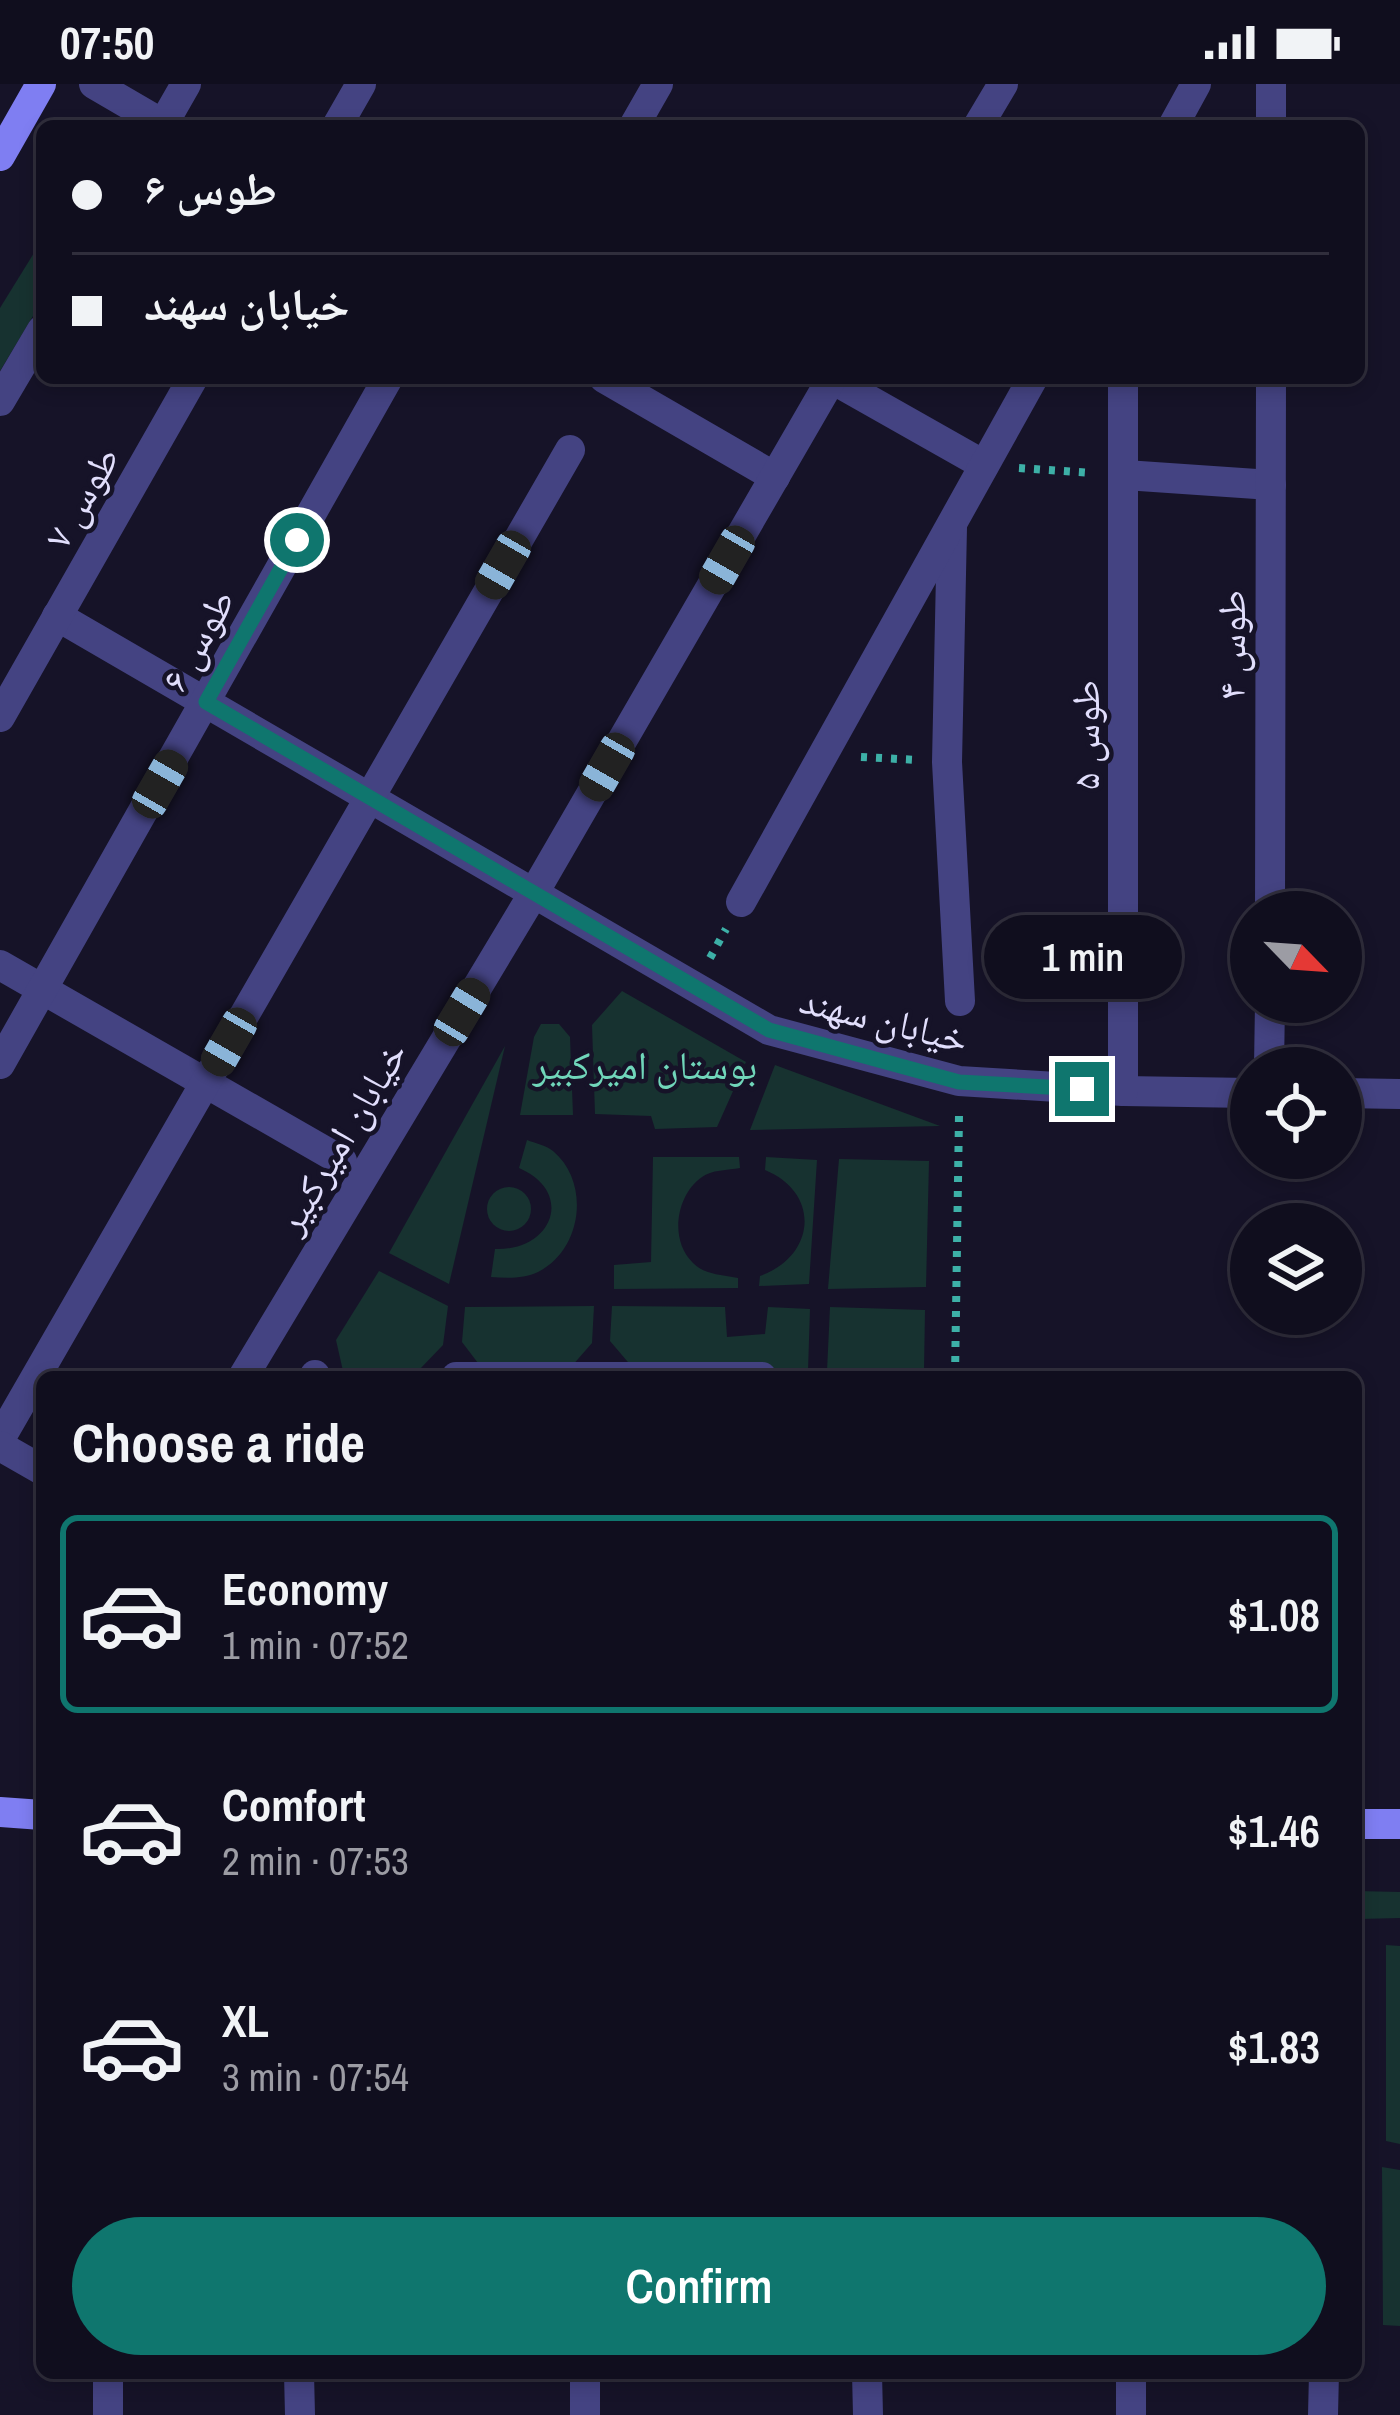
<!DOCTYPE html>
<meta charset="utf-8">
<style>
body{margin:0;font-family:"Archivo Narrow","Noto Naskh Arabic",sans-serif;background:#1e1c2b;color:#f1f3f6;height:100vh;display:flex;flex-direction:column;font-size:45px;white-space:nowrap}
*{box-sizing:border-box;margin:0}
p{font-size:39px;color:#9c9ca4}
.icon{flex:none;width:66px;height:66px;fill:none;stroke:currentColor;stroke-width:2;stroke-linecap:round;stroke-linejoin:round}
.map{position:relative;flex:1;overflow:hidden}
.drawer{position:absolute;left:36px;top:1287px;width:1326px;height:1008px;display:flex;flex-direction:column;background:#100e1e;border-radius:18px;box-shadow:0 6px 18px #0003,0 0 0 3px #302e3c}
.drawer>*{flex:none}
.top-card{position:absolute;left:36px;top:36px;width:1329px;height:264px;border-radius:18px;box-shadow:0 6px 18px #0003,0 0 0 3px #302e3c;display:grid;align-content:center;height:264px;padding:0 36px;background:#100e1e}
.needle{width:78px;rotate:115deg}
.fabs{position:absolute;left:1230px;top:807px;display:grid;gap:24px}
.fabs a{display:grid;place-items:center;width:132px;height:132px;border-radius:50%;background:#100e1e;box-shadow:0 6px 18px #0003,0 0 0 3px #302e3c;font-size:60px}
.end{position:absolute;width:54px;height:54px;margin:-27px;border:15px solid #0f766e;background:#fff;box-shadow:0 0 0 6px #fff}
.from{border-radius:50%}
.bubble{position:absolute;height:84px;border-radius:42px;background:#100e1e;box-shadow:0 6px 18px #0003,0 0 0 3px #302e3c;font-size:39px;font-weight:600;line-height:84px;text-align:center}
.car{position:absolute;width:36px;height:72px;margin:-36px -18px;border-radius:15px;box-shadow:0 0 9px 3px #0007;background:linear-gradient(#222 24%,#8ab4d8 0 40%,#222 0 76%,#8ab4d8 0 86%,#222 0)}
.top-card b{display:flex;align-items:center;gap:42px;height:114px;font-size:45px}
.top-card b+b{border-top:3px solid #302e3c}
.top-card i{width:30px;height:30px;background:#f1f3f6}
ul{padding:0;list-style:none}
li{display:flex;align-items:center;gap:36px;height:198px;margin:0 24px 18px;padding:0 12px;border:6px solid transparent;border-radius:18px}
li div{flex:1}
li b{display:block;font-size:45px}
li em{font-style:normal;font-weight:600}
li.current{border-color:#0f766e}
li>.icon{width:108px;height:108px;stroke-width:1.5}
h2{padding:0 36px;font-size:54px;line-height:144px}
.action{display:flex;gap:24px;margin-top:auto;padding:24px 36px}
.action a{flex:1;height:138px;border-radius:72px;background:#0f766e;color:#fff;font-size:48px;font-weight:600;line-height:138px;text-align:center}
.status{display:flex;justify-content:space-between;align-items:center;height:84px;padding:0 60px;background:#100e1e;direction:ltr}
.status svg{height:33px;fill:currentColor}
.map>svg:first-child{display:block}
.green{fill:#173230}
.lines{fill:none;stroke-linecap:round;stroke-linejoin:round}
.path{stroke:#3db0a7;stroke-width:8;stroke-dasharray:6 9;stroke-linecap:butt}
.street{stroke:#444382;stroke-width:30}
.secondary{stroke:#7f7ef2;stroke-width:30}
.route{stroke:#0f766e;stroke-width:15}
.labels{text-anchor:middle;dominant-baseline:central;stroke-width:9;stroke-linejoin:round;paint-order:stroke}
.street-label{font-size:39px;fill:#e1defc;stroke:#161328}
.park-label{font-size:39px;fill:#70d6ba;stroke:#161328}
</style>
<div class="status"><b>07:50</b><svg viewBox="0 0 49 12"><path d="M0 12V9h3v3zM5 12V6h3v6zM10 12V3h3v9zM15 12V0h3v12zM26 1h20v11H26zM47 4h2v5h-2z"/></svg></div>
<div class="map">
<svg width="1400" height="2331" viewBox="0 0 1400 2331">
<rect width="100%" height="100%" fill="#161328"/>
<g class="green">
<path d="M42 156V217L0 287V224Z"/>
<path d="M622 907 746 978 717 1043 655 1045 651 1032 595 1030 592 941Z"/>
<path d="M541 940H559L570 953 573 1031H520L534 953Z"/>
<path d="M505 962 449 1200 389 1169Z"/>
<path d="M775 981 940 1042 750 1046Z"/>
<path d="M527 1056C535 1059 547 1062 553 1067 591 1099 582 1166 538 1188 524 1195 506 1194 491 1193L495 1165C553 1167 575 1108 519 1084Z"/>
<path d="M653 1073H739L740 1084C728 1086 711 1086 702 1093 676 1111 669 1156 693 1179 705 1191 723 1191 738 1194V1204L614 1205V1181L651 1178Z"/>
<path d="M766 1073 817 1076 809 1200 759 1202 760 1192C816 1172 821 1109 765 1086Z"/>
<path d="M839 1075 929 1077 926 1203 828 1205Z"/>
<circle cx="509" cy="1125" r="22"/>
<path d="M379 1187 448 1222 443 1261 418 1287H343L336 1256Z"/>
<path d="M594 1222 592 1259 571 1283H481L462 1258 465 1223Z"/>
<path d="M612 1222 725 1223 727 1253 765 1250 768 1223 810 1225 808 1287 633 1284 610 1257Z"/>
<path d="M830 1223 925 1226 924 1286 827 1287Z"/>
<path d="M1356 1807 1400 1808V1834L1359 1835 1358 2210Z"/>
<path d="M1386 1861 1400 1862V2060L1386 2057Z"/>
<path d="M1382 2083 1400 2086V2242L1383 2241Z"/>
</g>
<g class="lines">
<g class="path">
<path d="M1019 384 1093 389"/>
<path d="M861 673 918 676"/>
<path d="M710 874 726 845"/>
<path d="M348 1291H429"/>
<path d="M955 1293 959 1031"/>
</g>
<g class="street">
<path d="M94 0 166 42"/>
<path d="M162 42 186 0"/>
<path d="M337 42 361 0"/>
<path d="M634 42 658 0"/>
<path d="M978 42 1003 0"/>
<path d="M1173 42 1196 0"/>
<path d="M1271 42V0"/>
<path d="M604 294 775 393"/>
<path d="M832 295 984 381"/>
<path d="M0 317 42 246"/>
<path d="M1125 391 1271 401"/>
<path d="M952 443 947 678 960 917"/>
<path d="M57 532 769 946 959 997 1123 1007 1251 1009"/>
<path d="M0 633 193 294"/>
<path d="M741 818 1033 294"/>
<path d="M1270 828 1271 294"/>
<path d="M0 881 342 1077"/>
<path d="M0 980 388 294"/>
<path d="M1269 984 1270 918"/>
<path d="M1123 1007V294"/>
<path d="M1341 1009 1400 1010"/>
<path d="M243 1293 535 807 832 294"/>
<path d="M315 1293V1291"/>
<path d="M456 1293H762"/>
<path d="M0 1355 570 366"/>
<path d="M0 1362 42 1386"/>
<path d="M108 2289V2331"/>
<path d="M299 2289 300 2331"/>
<path d="M867 2289 868 2331"/>
<path d="M585 2331V2289"/>
<path d="M1131 2331V2289"/>
<path d="M1323 2331 1324 2289"/>
</g>
<g class="secondary">
<path d="M0 72 41 0"/>
<path d="M0 1728 42 1731"/>
<path d="M1356 1740H1400"/>
</g>
</g>
<g class="lines">
<path class="route" d="M297 456 206 618 769 946 959 998 1082 1005"/>
</g>
<g class="labels">
<g class="street-label">
<text transform="translate(81 413) rotate(-60)">طوس ۷</text>
<text transform="translate(197 556) rotate(-61)">طوس ۶</text>
<text transform="translate(1231 561) rotate(-90)">طوس ۴</text>
<text transform="translate(1085 651) rotate(-90)">طوس ۵</text>
<text transform="translate(884 935) rotate(14)">خیابان سهند</text>
<text transform="translate(341 1053) rotate(-59)">خیابان امیرکبیر</text>
</g>
<g class="park-label">
<text x="645" y="981">بوستان امیرکبیر</text>
</g>
</g>
</svg>
<div class="fabs">
<a><svg class="needle" viewBox="-14 -14 28 28"><path d="M0-13l5 13h-10z" fill="#e53935"/><path d="M0 13l5-13h-10z" fill="#9c9ca4"/></svg></a>
<a><svg class="icon" aria-label="locate" viewBox="0 0 24 24"><circle cx="12" cy="12" r="6"/><path d="M12 2v4M12 18v4M2 12h4M18 12h4"/></svg></a>
<a><svg class="icon" aria-label="layers" viewBox="0 0 24 24"><path d="M12 4l9 5-9 5-9-5zM3 14l9 5 9-5"/></svg></a>
</div>
<i class="end from" style="left:297px;top:456px"></i>
<i class="end" style="left:1082px;top:1005px"></i>
<div class="bubble" style="left:984px;top:831px;width:198px">1 min</div>
<i class="car" style="left:727px;top:476px;rotate:210deg"></i>
<i class="car" style="left:503px;top:481px;rotate:210deg"></i>
<i class="car" style="left:607px;top:683px;rotate:210deg"></i>
<i class="car" style="left:160px;top:700px;rotate:30deg"></i>
<i class="car" style="left:462px;top:928px;rotate:31deg"></i>
<i class="car" style="left:229px;top:958px;rotate:210deg"></i>
<div class="top-card">
<b><i class="from"></i>طوس ۶</b>
<b><i></i>خیابان سهند</b>
</div>
<section class="drawer">
<h2>Choose a ride</h2>
<ul>
<li class="current"><svg class="icon" aria-label="car" viewBox="0 0 24 24"><path d="M5 17H2v-5l4-1 3-4h7l3 4 3 1v5h-3M9 17h6M6 11h13"/><circle cx="7" cy="17" r="2"/><circle cx="17" cy="17" r="2"/></svg><div><b>Economy</b><p>1 min · 07:52</p></div><em>$1.08</em></li>
<li><svg class="icon" aria-label="car" viewBox="0 0 24 24"><path d="M5 17H2v-5l4-1 3-4h7l3 4 3 1v5h-3M9 17h6M6 11h13"/><circle cx="7" cy="17" r="2"/><circle cx="17" cy="17" r="2"/></svg><div><b>Comfort</b><p>2 min · 07:53</p></div><em>$1.46</em></li>
<li><svg class="icon" aria-label="car" viewBox="0 0 24 24"><path d="M5 17H2v-5l4-1 3-4h7l3 4 3 1v5h-3M9 17h6M6 11h13"/><circle cx="7" cy="17" r="2"/><circle cx="17" cy="17" r="2"/></svg><div><b>XL</b><p>3 min · 07:54</p></div><em>$1.83</em></li>
</ul>
<div class="action"><a>Confirm</a></div>
</section>
</div>
